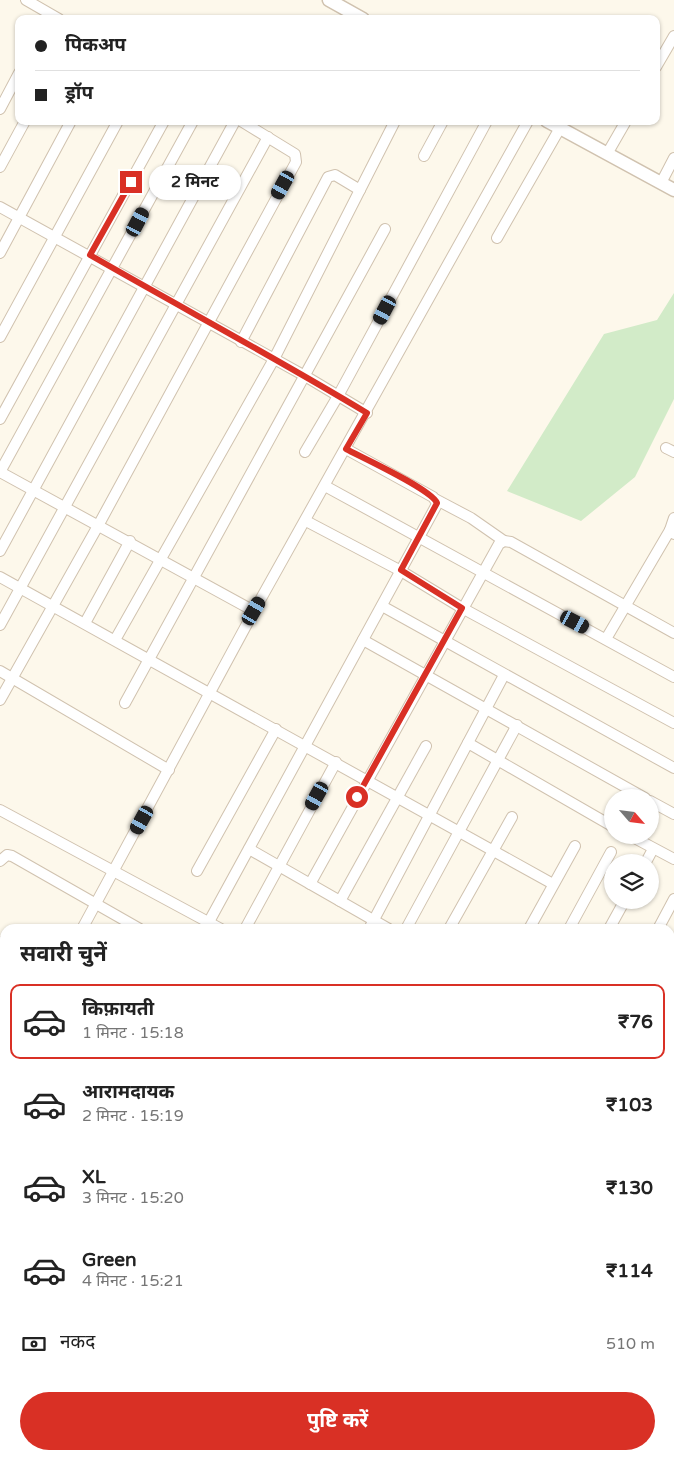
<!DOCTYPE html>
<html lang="hi">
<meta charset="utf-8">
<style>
body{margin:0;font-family:"Varela Round","Noto Sans Devanagari",sans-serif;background:#f2f2f2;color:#222;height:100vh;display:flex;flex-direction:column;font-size:19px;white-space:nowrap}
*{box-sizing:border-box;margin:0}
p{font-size:16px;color:#767676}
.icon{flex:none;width:28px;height:28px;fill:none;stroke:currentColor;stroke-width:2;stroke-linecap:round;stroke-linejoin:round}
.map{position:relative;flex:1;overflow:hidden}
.drawer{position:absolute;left:0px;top:924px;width:675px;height:536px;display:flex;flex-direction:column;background:#fff;border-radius:15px 15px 0 0;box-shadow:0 1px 4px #0004}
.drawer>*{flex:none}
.banner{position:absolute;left:15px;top:15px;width:645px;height:110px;border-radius:10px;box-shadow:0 1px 4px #0004;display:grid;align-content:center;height:110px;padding:0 20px;background:#fff}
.needle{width:32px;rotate:118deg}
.controls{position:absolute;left:604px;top:789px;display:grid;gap:10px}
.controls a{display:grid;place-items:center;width:55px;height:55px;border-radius:50%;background:#fff;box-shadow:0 1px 4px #0004;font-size:25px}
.end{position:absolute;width:22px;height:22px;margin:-11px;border:6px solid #d93025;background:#fff;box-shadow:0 0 0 2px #fff}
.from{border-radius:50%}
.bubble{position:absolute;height:35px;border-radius:18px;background:#fff;box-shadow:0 1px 4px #0004;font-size:16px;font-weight:700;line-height:35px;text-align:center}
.car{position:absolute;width:15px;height:30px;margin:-15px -8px;border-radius:6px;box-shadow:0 0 4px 1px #0007;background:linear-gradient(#222 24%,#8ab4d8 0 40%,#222 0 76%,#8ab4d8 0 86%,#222 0)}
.banner b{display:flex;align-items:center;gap:18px;height:48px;font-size:19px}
.banner b+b{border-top:1px solid #e0e0e0}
.banner i{width:12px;height:12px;background:#222}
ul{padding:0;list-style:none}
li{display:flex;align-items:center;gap:15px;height:75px;margin:0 10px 8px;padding:0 10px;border:2px solid transparent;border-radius:10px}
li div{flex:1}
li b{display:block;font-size:19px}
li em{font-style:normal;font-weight:700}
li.active{border-color:#d93025}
li>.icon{width:45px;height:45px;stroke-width:1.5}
h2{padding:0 20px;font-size:22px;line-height:60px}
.pay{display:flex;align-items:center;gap:12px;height:55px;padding:0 20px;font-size:19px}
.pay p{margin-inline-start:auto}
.cta{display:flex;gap:10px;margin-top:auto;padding:10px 20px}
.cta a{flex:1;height:58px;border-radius:30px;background:#d93025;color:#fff;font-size:20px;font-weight:700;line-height:58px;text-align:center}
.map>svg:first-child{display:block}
.green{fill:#d2ebc8}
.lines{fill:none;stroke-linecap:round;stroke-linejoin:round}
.minor-casing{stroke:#d0c2af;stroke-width:12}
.tertiary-casing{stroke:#d0c2af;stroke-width:15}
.minor{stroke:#fff;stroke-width:10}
.tertiary{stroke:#fff;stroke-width:12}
.route{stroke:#d93025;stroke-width:6}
</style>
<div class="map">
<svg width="674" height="1459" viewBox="0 0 674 1459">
<rect width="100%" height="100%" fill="#fdf8eb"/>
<path class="green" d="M674 293V399L635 477 581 521 507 491 604 334 657 320Z"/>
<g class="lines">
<defs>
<g id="minor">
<path d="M26 0 59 19"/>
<path d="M656 67 674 36"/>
<path d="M0 109 19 73"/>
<path d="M607 154 626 121"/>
<path d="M424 156 443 121"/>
<path d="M0 167 25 121"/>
<path d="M661 183 674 158"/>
<path d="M0 207 305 376 367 413"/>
<path d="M497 238 560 128"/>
<path d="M0 253 71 121"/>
<path d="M0 337 118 121"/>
<path d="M241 342 328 177 335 175 360 190"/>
<path d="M0 419 164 121"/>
<path d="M666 448 674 452"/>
<path d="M305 452 338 396 487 121"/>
<path d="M0 472 193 121"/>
<path d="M0 472 254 611"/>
<path d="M325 486 674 677"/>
<path d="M435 499 471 518 504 541"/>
<path d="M674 518 670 530 674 534"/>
<path d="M306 521 401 571 462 608 674 723"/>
<path d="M0 551 235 121"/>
<path d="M0 577 553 884"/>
<path d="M382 606 674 768"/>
<path d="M85 623 130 541"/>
<path d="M0 625 268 137"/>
<path d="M606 639 670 530"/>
<path d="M115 640 274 359 395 121"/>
<path d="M363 640 645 798"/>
<path d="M0 671 169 770"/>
<path d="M0 700 99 524 296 162 295 154 241 121"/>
<path d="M125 703 385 229"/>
<path d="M468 743 612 826"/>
<path d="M650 801 674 814"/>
<path d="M0 810 221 929"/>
<path d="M629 835 674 859"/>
<path d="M249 849 389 929"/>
<path d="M0 861 7 855 12 856 140 929"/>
<path d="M646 862 653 849"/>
<path d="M197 871 276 729"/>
<path d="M310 884 499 544 504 541 511 542 674 633"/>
<path d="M340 901 426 746"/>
<path d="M82 929 254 611 528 121"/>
<path d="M205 929 436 506 437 503 433 497 346 449"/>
<path d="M245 929 336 762"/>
<path d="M369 929 504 675"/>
<path d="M406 929 517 725"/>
<path d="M449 929 512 817"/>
<path d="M529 929 575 846"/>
<path d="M569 929 611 852"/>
<path d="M609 929 625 900"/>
<path d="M658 929 674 899"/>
<path d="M0 942 5 945"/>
<path d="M670 975 674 967"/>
<path d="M0 994 5 997"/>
<path d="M0 1039 5 1041"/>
<path d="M0 1079 5 1070"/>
<path d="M670 1081 674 1083"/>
<path d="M670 1127 674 1119"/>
<path d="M670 1196 674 1189"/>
<path d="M0 1227 5 1218"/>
<path d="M670 1267 674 1259"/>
<path d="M0 1297 5 1288"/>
<path d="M0 1366 5 1357"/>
<path d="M0 1449 5 1440"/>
<path d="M29 1459 31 1455"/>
<path d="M73 1459 76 1455"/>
<path d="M162 1459 164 1455"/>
<path d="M200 1459 202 1455"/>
<path d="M245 1459 247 1455"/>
<path d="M321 1459 323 1455"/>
<path d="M363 1459 365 1455"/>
<path d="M406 1459 408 1455"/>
<path d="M447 1459 449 1455"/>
<path d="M482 1459 484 1455"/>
<path d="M517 1459 519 1455"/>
<path d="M563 1459 565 1455"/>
</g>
<g id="tertiary">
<path d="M329 0 363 19"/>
<path d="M547 121 674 190"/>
<path d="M0 1195 5 1197"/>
<path d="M462 1455 469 1459"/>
</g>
</defs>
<use href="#minor" class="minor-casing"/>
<use href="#tertiary" class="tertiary-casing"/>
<use href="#minor" class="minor"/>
<use href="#tertiary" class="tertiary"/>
</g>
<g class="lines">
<path class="route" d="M131 182 90 255C182 308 276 358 367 413L346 449C363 458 431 489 437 503L401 570 462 608 357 797"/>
</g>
</svg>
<div class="controls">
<a><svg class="needle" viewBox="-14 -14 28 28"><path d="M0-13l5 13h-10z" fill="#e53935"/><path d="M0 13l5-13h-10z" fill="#767676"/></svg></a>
<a><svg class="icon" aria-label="layers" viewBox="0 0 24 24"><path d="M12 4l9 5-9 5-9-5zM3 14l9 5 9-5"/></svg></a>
</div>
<i class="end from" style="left:357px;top:797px"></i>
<i class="end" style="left:131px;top:182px"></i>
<div class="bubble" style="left:149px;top:165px;width:92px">2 मिनट</div>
<i class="car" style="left:283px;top:185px;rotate:209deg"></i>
<i class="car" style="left:138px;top:222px;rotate:28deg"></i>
<i class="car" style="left:385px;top:310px;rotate:208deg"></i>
<i class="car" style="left:254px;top:611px;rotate:30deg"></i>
<i class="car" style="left:575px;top:622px;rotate:118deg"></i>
<i class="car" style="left:317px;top:796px;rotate:209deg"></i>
<i class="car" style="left:142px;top:820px;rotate:209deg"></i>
<div class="banner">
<b><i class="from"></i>पिकअप</b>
<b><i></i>ड्रॉप</b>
</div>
<section class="drawer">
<h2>सवारी चुनें</h2>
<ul>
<li class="active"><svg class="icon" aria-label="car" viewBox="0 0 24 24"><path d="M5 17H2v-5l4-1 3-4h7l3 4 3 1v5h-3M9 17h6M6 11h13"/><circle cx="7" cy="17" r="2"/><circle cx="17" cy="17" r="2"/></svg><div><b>किफ़ायती</b><p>1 मिनट · 15:18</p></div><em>₹76</em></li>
<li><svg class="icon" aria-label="car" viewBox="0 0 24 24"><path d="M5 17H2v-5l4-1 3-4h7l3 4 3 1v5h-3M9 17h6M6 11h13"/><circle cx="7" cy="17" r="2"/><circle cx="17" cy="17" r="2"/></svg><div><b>आरामदायक</b><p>2 मिनट · 15:19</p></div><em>₹103</em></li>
<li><svg class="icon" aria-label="car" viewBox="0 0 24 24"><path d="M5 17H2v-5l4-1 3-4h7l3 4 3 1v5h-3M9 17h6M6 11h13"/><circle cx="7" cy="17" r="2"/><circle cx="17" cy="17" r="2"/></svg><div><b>XL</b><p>3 मिनट · 15:20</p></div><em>₹130</em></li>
<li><svg class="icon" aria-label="car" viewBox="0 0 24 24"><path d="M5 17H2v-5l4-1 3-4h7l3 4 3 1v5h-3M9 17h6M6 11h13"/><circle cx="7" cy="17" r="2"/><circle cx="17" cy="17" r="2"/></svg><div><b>Green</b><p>4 मिनट · 15:21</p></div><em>₹114</em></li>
</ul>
<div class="pay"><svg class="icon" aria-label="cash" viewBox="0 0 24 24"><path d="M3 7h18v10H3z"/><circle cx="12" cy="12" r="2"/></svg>नकद<p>510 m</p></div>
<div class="cta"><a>पुष्टि करें</a></div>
</section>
</div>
